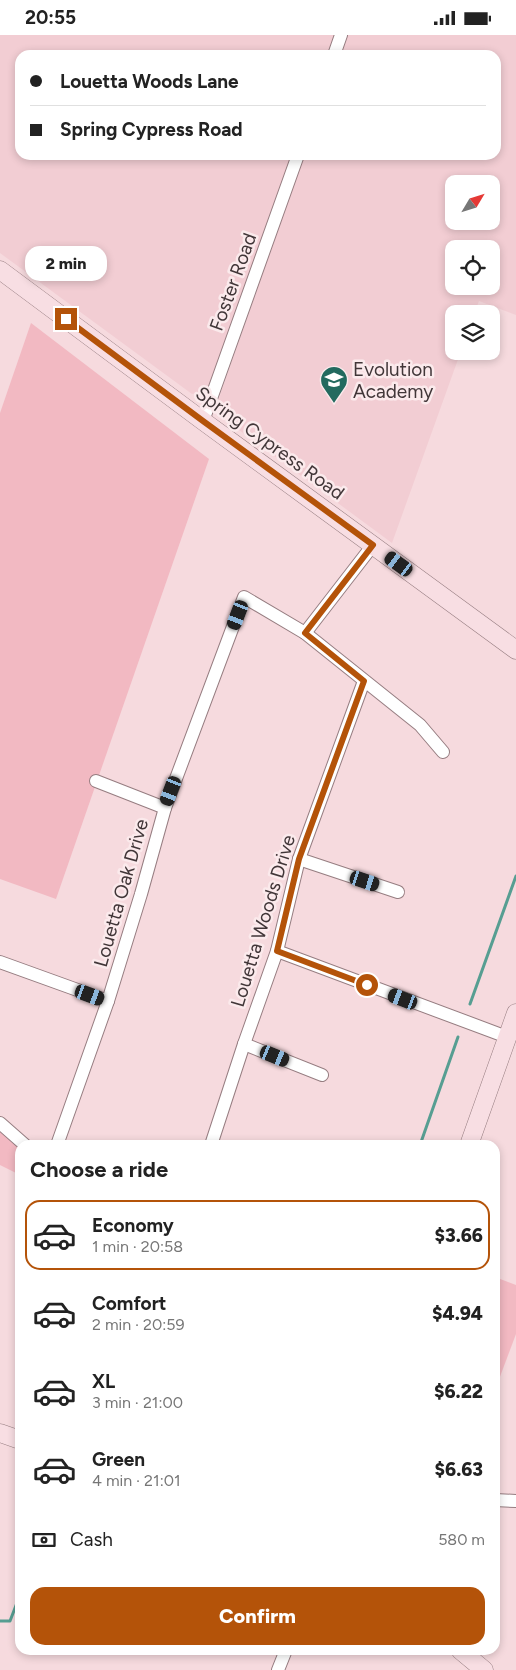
<!DOCTYPE html>
<meta charset="utf-8">
<style>
body{margin:0;font-family:Figtree,sans-serif;background:#f2f2f2;color:#222;height:100vh;display:flex;flex-direction:column;font-size:19px;white-space:nowrap}
*{box-sizing:border-box;margin:0}
p{font-size:16px;color:#767676}
.icon{flex:none;width:28px;height:28px;fill:none;stroke:currentColor;stroke-width:2;stroke-linecap:round;stroke-linejoin:round}
.map{position:relative;flex:1;overflow:hidden}
.side{position:absolute;left:15px;top:1105px;width:485px;height:515px;display:flex;flex-direction:column;background:#fff;border-radius:15px;box-shadow:0 2px 8px #0003}
.side>*{flex:none}
.guide{position:absolute;left:15px;top:15px;width:486px;height:110px;border-radius:15px;box-shadow:0 2px 8px #0003;display:grid;align-content:center;height:110px;padding:0 15px;background:#fff}
.needle{width:32px;rotate:52deg}
.fabs{position:absolute;left:445px;top:140px;display:grid;gap:10px}
.fabs a{display:grid;place-items:center;width:55px;height:55px;border-radius:10px;background:#fff;box-shadow:0 2px 8px #0003;font-size:25px}
.end{position:absolute;width:22px;height:22px;margin:-11px;border:6px solid #b45309;background:#fff;box-shadow:0 0 0 2px #fff}
.from{border-radius:50%}
.bubble{position:absolute;height:35px;border-radius:15px;background:#fff;box-shadow:0 2px 8px #0003;font-size:16px;font-weight:800;line-height:35px;text-align:center}
.car{position:absolute;width:15px;height:30px;margin:-15px -8px;border-radius:6px;box-shadow:0 0 4px 1px #0007;background:linear-gradient(#222 24%,#8ab4d8 0 40%,#222 0 76%,#8ab4d8 0 86%,#222 0)}
.guide b{display:flex;align-items:center;gap:18px;height:48px;font-size:19px}
.guide b+b{border-top:1px solid #e0e0e0}
.guide i{width:12px;height:12px;background:#222}
ul{padding:0;list-style:none}
li{display:flex;align-items:center;gap:15px;height:70px;margin:0 10px 8px;padding:0 5px;border:2px solid transparent;border-radius:15px}
li div{flex:1}
li b{display:block;font-size:19px}
li em{font-style:normal;font-weight:800}
li.current{border-color:#b45309}
li>.icon{width:45px;height:45px;stroke-width:1.5}
h2{padding:0 15px;font-size:22px;line-height:60px}
.pay{display:flex;align-items:center;gap:12px;height:55px;padding:0 15px;font-size:19px}
.pay p{margin-inline-start:auto}
.action{display:flex;gap:10px;margin-top:auto;padding:10px 15px}
.action a{flex:1;height:58px;border-radius:15px;background:#b45309;color:#fff;font-size:20px;font-weight:800;line-height:58px;text-align:center}
.status{display:flex;justify-content:space-between;align-items:center;height:35px;padding:0 25px;background:#fff;direction:ltr}
.status svg{height:14px;fill:currentColor}
.map>svg:first-child{display:block}
.built{fill:#f2cdd3;fill-rule:evenodd}
.green{fill:#f2b9c2}
.lines{fill:none;stroke-linecap:round;stroke-linejoin:round}
.stream{stroke:#579e92;stroke-width:3}
.street-casing{stroke:#967d81;stroke-width:14}
.secondary-casing{stroke:#967d81;stroke-width:19}
.street{stroke:#fff;stroke-width:12}
.secondary{stroke:#f8dee3;stroke-width:18}
.route{stroke:#b45309;stroke-width:6}
.labels{text-anchor:middle;dominant-baseline:central;stroke-width:5;stroke-linejoin:round;paint-order:stroke}
.street-label{font-size:19px;fill:#413638;stroke:#fbeaec}
.poi-label{font-size:19px;fill:#413638;stroke:#fbeaec;text-anchor:start}
</style>
<div class="status"><b>20:55</b><svg viewBox="0 0 49 12"><path d="M0 12V9h3v3zM5 12V6h3v6zM10 12V3h3v9zM15 12V0h3v12zM26 1h20v11H26zM47 4h2v5h-2z"/></svg></div>
<div class="map">
<svg width="516" height="1635" viewBox="0 0 516 1635">
<rect width="100%" height="100%" fill="#f6dade"/>
<g class="built">
<path d="M0 0H335L327 20H20V120H292L210 350 204 357 192 359 0 218Z"/>
<path d="M346 0H516V280L479 266 474 279H454V316H461L392 508 224 384 219 372V363L304 120H496V20H339ZM454 149H491V186H454ZM454 214H491V251H454Z"/>
</g>
<g class="green">
<path d="M31 288 209 424 56 864 0 844V378Z"/>
<path d="M0 1095 20 1112V1140L0 1130Z"/>
<path d="M495 1242 516 1250V1299L495 1355Z"/>
</g>
<g class="lines">
<g class="stream">
<path d="M470 969 516 841"/>
<path d="M420 1110 458 1002"/>
<path d="M0 1586H10L20 1560"/>
</g>
<defs>
<g id="street">
<path d="M334 20 341 0"/>
<path d="M203 386 298 120"/>
<path d="M305 598 373 510"/>
<path d="M96 746 165 773"/>
<path d="M299 824 398 857"/>
<path d="M277 916 507 1002"/>
<path d="M0 927 108 966"/>
<path d="M244 1009 322 1040"/>
<path d="M0 1088 25 1110"/>
<path d="M57 1110 108 966 141 859 165 773 244 562 305 598 420 690 443 717"/>
<path d="M211 1110 244 1009 277 916 299 824 364 646"/>
<path d="M495 1465 516 1466"/>
<path d="M278 1635 286 1615"/>
</g>
<g id="secondary">
<path d="M0 235 203 386 516 615"/>
<path d="M469 1110 516 978"/>
<path d="M0 1398 20 1405"/>
<path d="M460 1615 484 1635"/>
</g>
</defs>
<use href="#street" class="street-casing"/>
<use href="#secondary" class="secondary-casing"/>
<use href="#street" class="street"/>
<use href="#secondary" class="secondary"/>
</g>
<g class="lines">
<path class="route" d="M66 284 203 386 373 510 305 598 364 646 299 824 277 916 367 950"/>
</g>
<defs>
<symbol id="school-pin" viewBox="-11 -11 22 30"><path d="M0 17L-7.5 6A9.5 9.5 0 1 1 7.5 6Z" fill="#236a5f" stroke="#fbeaec"/><path d="M0-5L7-2L0 1L-7-2ZM-4 1L0 2.5L4 1V4Q0 6-4 4Z" fill="#fff"/></symbol>
</defs>
<g fill-rule="evenodd">
<use href="#school-pin" x="318" y="329" width="32" height="43"/>
</g>
<g class="labels">
<g class="street-label">
<text transform="translate(233 247) rotate(-70)">Foster Road</text>
<text transform="translate(270 408) rotate(36)">Spring Cypress Road</text>
<text transform="translate(121 858) rotate(-74)">Louetta Oak Drive</text>
<text transform="translate(263 886) rotate(-73)">Louetta Woods Drive</text>
</g>
<g class="poi-label">
<text x="353" y="334">Evolution<tspan x="353" dy="22">Academy</tspan></text>
</g>
</g>
</svg>
<div class="fabs">
<a><svg class="needle" viewBox="-14 -14 28 28"><path d="M0-13l5 13h-10z" fill="#e53935"/><path d="M0 13l5-13h-10z" fill="#767676"/></svg></a>
<a><svg class="icon" aria-label="locate" viewBox="0 0 24 24"><circle cx="12" cy="12" r="6"/><path d="M12 2v4M12 18v4M2 12h4M18 12h4"/></svg></a>
<a><svg class="icon" aria-label="layers" viewBox="0 0 24 24"><path d="M12 4l9 5-9 5-9-5zM3 14l9 5 9-5"/></svg></a>
</div>
<i class="end from" style="left:367px;top:950px"></i>
<i class="end" style="left:66px;top:284px"></i>
<div class="bubble" style="left:25px;top:211px;width:82px">2 min</div>
<i class="car" style="left:399px;top:529px;rotate:306deg"></i>
<i class="car" style="left:238px;top:580px;rotate:201deg"></i>
<i class="car" style="left:171px;top:756px;rotate:201deg"></i>
<i class="car" style="left:365px;top:846px;rotate:108deg"></i>
<i class="car" style="left:90px;top:960px;rotate:110deg"></i>
<i class="car" style="left:403px;top:964px;rotate:291deg"></i>
<i class="car" style="left:275px;top:1021px;rotate:112deg"></i>
<div class="guide">
<b><i class="from"></i>Louetta Woods Lane</b>
<b><i></i>Spring Cypress Road</b>
</div>
<section class="side">
<h2>Choose a ride</h2>
<ul>
<li class="current"><svg class="icon" aria-label="car" viewBox="0 0 24 24"><path d="M5 17H2v-5l4-1 3-4h7l3 4 3 1v5h-3M9 17h6M6 11h13"/><circle cx="7" cy="17" r="2"/><circle cx="17" cy="17" r="2"/></svg><div><b>Economy</b><p>1 min · 20:58</p></div><em>$3.66</em></li>
<li><svg class="icon" aria-label="car" viewBox="0 0 24 24"><path d="M5 17H2v-5l4-1 3-4h7l3 4 3 1v5h-3M9 17h6M6 11h13"/><circle cx="7" cy="17" r="2"/><circle cx="17" cy="17" r="2"/></svg><div><b>Comfort</b><p>2 min · 20:59</p></div><em>$4.94</em></li>
<li><svg class="icon" aria-label="car" viewBox="0 0 24 24"><path d="M5 17H2v-5l4-1 3-4h7l3 4 3 1v5h-3M9 17h6M6 11h13"/><circle cx="7" cy="17" r="2"/><circle cx="17" cy="17" r="2"/></svg><div><b>XL</b><p>3 min · 21:00</p></div><em>$6.22</em></li>
<li><svg class="icon" aria-label="car" viewBox="0 0 24 24"><path d="M5 17H2v-5l4-1 3-4h7l3 4 3 1v5h-3M9 17h6M6 11h13"/><circle cx="7" cy="17" r="2"/><circle cx="17" cy="17" r="2"/></svg><div><b>Green</b><p>4 min · 21:01</p></div><em>$6.63</em></li>
</ul>
<div class="pay"><svg class="icon" aria-label="cash" viewBox="0 0 24 24"><path d="M3 7h18v10H3z"/><circle cx="12" cy="12" r="2"/></svg>Cash<p>580 m</p></div>
<div class="action"><a>Confirm</a></div>
</section>
</div>
